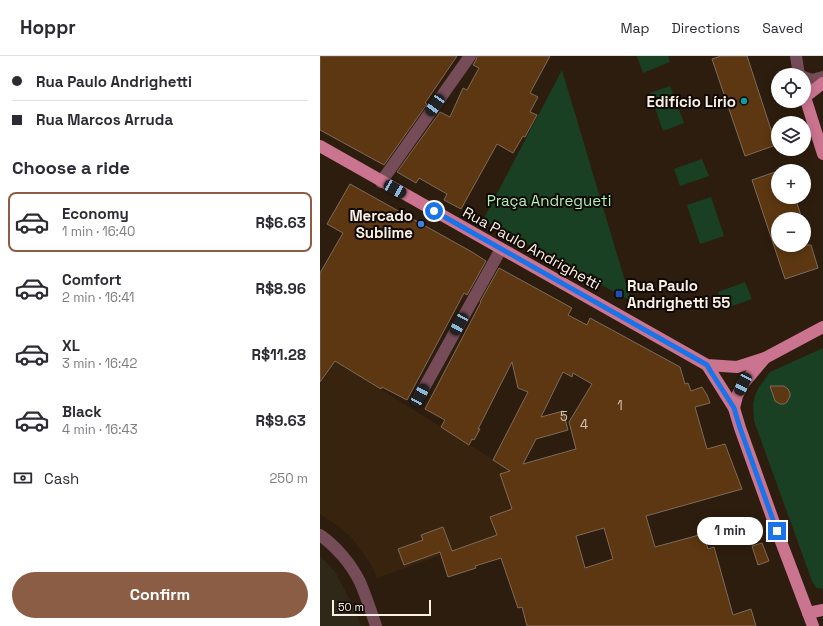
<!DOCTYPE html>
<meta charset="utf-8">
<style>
body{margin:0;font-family:"Space Grotesk",sans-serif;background:#f2f2f3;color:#2b2b33;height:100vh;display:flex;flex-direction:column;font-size:15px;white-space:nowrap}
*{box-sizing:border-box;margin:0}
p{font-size:13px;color:#7c7c81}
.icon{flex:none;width:22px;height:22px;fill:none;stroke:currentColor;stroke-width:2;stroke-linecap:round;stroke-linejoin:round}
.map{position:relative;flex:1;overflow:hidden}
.panel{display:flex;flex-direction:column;background:#fff;width:320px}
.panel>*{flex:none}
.hud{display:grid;align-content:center;height:88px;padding:0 12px;background:#fff}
.buttons{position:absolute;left:451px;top:12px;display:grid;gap:8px}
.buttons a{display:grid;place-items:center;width:40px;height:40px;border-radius:50%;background:#fff;box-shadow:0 2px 10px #0003;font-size:20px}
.scale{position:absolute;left:12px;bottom:10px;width:99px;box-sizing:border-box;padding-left:4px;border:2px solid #fbf0e6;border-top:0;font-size:11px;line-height:14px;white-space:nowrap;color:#fbf0e6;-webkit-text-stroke:3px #100904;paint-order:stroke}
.end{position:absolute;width:18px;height:18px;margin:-9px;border:5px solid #1a73e8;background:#fff;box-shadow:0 0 0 2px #fff}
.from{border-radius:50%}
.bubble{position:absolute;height:28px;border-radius:14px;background:#fff;box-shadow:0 2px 10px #0003;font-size:13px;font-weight:600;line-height:28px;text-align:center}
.car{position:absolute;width:12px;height:24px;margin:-12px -6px;border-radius:5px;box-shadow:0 0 3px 1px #0007;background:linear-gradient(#222 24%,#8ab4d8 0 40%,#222 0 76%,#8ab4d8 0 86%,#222 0)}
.hud b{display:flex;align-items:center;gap:14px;height:38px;font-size:15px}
.hud b+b{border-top:1px solid #e1e1e2}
.hud i{width:10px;height:10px;background:#2b2b33}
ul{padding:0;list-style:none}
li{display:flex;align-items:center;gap:12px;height:60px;margin:0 8px 6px;padding:0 4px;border:2px solid transparent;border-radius:8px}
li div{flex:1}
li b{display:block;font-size:15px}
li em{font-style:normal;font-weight:600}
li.current{border-color:#8a5d44}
li>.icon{width:36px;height:36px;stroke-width:1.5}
h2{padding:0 12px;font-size:18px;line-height:48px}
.pay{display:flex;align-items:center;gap:10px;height:44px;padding:0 12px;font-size:15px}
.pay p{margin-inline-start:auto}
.primary-button{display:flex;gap:8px;margin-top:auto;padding:8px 12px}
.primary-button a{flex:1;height:46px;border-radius:24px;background:#8a5d44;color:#fff;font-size:16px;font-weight:600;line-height:46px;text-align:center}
header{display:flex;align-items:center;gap:24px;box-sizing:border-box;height:56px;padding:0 20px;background:#fff;border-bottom:1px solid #e1e1e2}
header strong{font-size:19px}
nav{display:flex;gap:22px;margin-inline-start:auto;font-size:14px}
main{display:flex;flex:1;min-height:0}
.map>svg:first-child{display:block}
.commercial{fill:#2f2717}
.built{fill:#38230f}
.green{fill:#194022}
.building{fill:#5c3711;stroke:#7e6b5a;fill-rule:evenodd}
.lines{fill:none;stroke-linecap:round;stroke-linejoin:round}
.minor{stroke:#764c58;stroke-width:12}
.major{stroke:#cb7490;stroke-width:12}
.route{stroke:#1a73e8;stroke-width:5}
.culture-dot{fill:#0f9aa8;stroke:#100904;stroke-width:1.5}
.shop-dot{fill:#3f7fe0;stroke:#100904;stroke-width:1.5}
.transit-dot{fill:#1a4fb4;stroke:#100904;stroke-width:1.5}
.labels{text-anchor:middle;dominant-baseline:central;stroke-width:4;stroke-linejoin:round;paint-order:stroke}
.number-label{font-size:13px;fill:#d3c2b1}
.poi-label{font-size:15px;font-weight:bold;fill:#fbf0e6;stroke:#100904;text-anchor:end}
.park-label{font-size:15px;fill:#adf0b7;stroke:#100904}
.street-label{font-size:15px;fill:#fbf0e6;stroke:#100904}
</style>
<header>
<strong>Hoppr</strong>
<nav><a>Map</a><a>Directions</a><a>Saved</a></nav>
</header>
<main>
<section class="panel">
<div class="hud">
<b><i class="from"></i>Rua Paulo Andrighetti</b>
<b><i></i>Rua Marcos Arruda</b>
</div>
<h2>Choose a ride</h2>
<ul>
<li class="current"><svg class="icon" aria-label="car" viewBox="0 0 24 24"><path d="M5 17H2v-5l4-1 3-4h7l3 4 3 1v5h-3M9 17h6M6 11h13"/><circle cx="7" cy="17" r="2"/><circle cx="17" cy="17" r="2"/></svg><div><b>Economy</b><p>1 min · 16:40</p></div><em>R$6.63</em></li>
<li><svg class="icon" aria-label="car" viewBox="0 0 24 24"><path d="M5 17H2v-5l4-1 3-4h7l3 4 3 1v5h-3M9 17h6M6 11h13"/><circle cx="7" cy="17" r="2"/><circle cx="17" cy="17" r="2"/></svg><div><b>Comfort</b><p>2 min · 16:41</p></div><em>R$8.96</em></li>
<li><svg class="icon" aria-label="car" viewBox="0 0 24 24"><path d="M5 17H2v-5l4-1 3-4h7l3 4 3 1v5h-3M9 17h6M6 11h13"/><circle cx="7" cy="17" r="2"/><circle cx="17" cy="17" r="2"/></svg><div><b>XL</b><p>3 min · 16:42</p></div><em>R$11.28</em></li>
<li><svg class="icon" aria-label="car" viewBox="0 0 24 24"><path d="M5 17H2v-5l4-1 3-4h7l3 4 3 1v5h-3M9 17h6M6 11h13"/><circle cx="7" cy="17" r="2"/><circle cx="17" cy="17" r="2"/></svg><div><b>Black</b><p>4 min · 16:43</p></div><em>R$9.63</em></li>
</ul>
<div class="pay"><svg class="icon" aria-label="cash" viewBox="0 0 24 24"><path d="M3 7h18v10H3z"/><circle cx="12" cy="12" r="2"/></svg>Cash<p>250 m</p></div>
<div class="primary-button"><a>Confirm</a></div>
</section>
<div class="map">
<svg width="503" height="570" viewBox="0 0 503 570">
<rect width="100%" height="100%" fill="#2d1d0e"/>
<path class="commercial" d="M0 500 16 517 38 560 41 570H0Z"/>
<path class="built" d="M15 305 126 374 197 419 217 465 57 522 50 507 31 481 18 470 0 458V326Z"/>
<g class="green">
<path d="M317 0H348L350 6 323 17Z"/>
<path d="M242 14 311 245 163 164Z"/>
<path d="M350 30 364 67 343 75 330 37Z"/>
<path d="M382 103 389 120 360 130 354 113Z"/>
<path d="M391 141 404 180 380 188 367 149Z"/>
<path d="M425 226 432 243 404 253 398 236Z"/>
<path d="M503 292V533L496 532 492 525 434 365 433 348 435 340 439 331 450 316Z"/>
</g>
<g class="building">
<path d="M0 0H137L105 47 107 48 64 109 0 74Z"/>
<path d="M157 0H230L210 37 218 41 210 56 217 59 205 81 203 80 193 97 177 88 141 153 124 144 127 138 99 122 96 127 77 116 120 56 130 61 143 32 147 34 159 12 153 9 156 4Z"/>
<path d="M401 0H427L456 89 425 100 392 3Z"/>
<path d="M458 115V141H475L482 163H458V189H491L498 212 465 223 432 124Z"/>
<path d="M30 128 152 196 166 205 147 239 144 237 87 344 62 331 61 333 15 305 0 326V217L23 177 7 168Z"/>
<path d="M179 212 252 252 248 259 267 269 270 262 360 311 365 328 368 327 371 335 382 331 387 339 390 347 375 351 387 393 405 388 422 433 326 460 335 491 383 478 388 493 394 491 413 559 431 553 436 570H207L202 551 198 552 181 502 155 510 156 512 128 521 120 496 84 509 78 493 103 484 101 479 123 471 132 495 177 479 170 461 192 453 180 418 190 415 173 404 208 336 198 332 192 306 158 373H160L154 384 152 383 149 389 121 371 125 364 105 353 161 246H160ZM243 316 252 321 253 317 272 328 249 366 256 393 203 408 216 383 248 374 243 355 221 361ZM284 472 293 503 265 512 256 480Z"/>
<path d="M450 330H464L468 333 470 337V340L467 346 464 348H460L455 345Z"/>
<path d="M442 487 449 505 438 509 432 490Z"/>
</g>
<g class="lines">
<g class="minor">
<path d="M476 0 479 19"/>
<path d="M484 21 492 24 503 21"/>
<path d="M61 126 150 0"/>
<path d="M100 339 181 193"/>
<path d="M0 479C16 490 31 508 40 526 46 540 51 555 56 570"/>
</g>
<g class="major">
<path d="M503 27 485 41 503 98"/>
<path d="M0 90 387 309 417 311 445 302"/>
<path d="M387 309 414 352 420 372 457 475 493 570"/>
<path d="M414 352 417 340 423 328 445 302 503 271"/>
<path d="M488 557 503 554"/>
</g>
</g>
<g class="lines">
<path class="route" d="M114 155 387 309 391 316 414 352 420 372 457 475"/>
</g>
<circle class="culture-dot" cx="424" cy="45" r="4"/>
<circle class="shop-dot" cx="101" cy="168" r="4"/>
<rect class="transit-dot" x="295" y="234" width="8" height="8" rx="2"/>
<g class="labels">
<g class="number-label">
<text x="300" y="349">1</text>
<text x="244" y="360">5</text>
<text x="264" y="368">4</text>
</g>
<g class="poi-label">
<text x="416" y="45">Edifício Lírio</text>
<text x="93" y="159">Mercado<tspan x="93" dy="17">Sublime</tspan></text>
<text x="307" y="229" text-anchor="start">Rua Paulo<tspan x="307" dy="17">Andrighetti 55</tspan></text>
</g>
<g class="park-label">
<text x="229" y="144">Praça Andregueti</text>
</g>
<g class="street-label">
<text transform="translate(212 192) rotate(29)">Rua Paulo Andrighetti</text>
</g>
</g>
</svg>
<div class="buttons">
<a><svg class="icon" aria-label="locate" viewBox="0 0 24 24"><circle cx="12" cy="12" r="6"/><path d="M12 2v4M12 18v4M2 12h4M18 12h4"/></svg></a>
<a><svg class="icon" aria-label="layers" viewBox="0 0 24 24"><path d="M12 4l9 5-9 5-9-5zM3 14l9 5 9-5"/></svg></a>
<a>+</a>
<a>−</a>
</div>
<div class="scale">50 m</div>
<i class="end from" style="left:114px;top:155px"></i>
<i class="end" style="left:457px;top:475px"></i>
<div class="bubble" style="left:377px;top:461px;width:66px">1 min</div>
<i class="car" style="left:115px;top:49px;rotate:215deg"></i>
<i class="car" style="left:75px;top:133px;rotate:120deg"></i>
<i class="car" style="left:139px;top:268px;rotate:209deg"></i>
<i class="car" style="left:423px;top:328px;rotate:206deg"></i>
<i class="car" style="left:100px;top:339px;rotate:29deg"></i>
</div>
</main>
